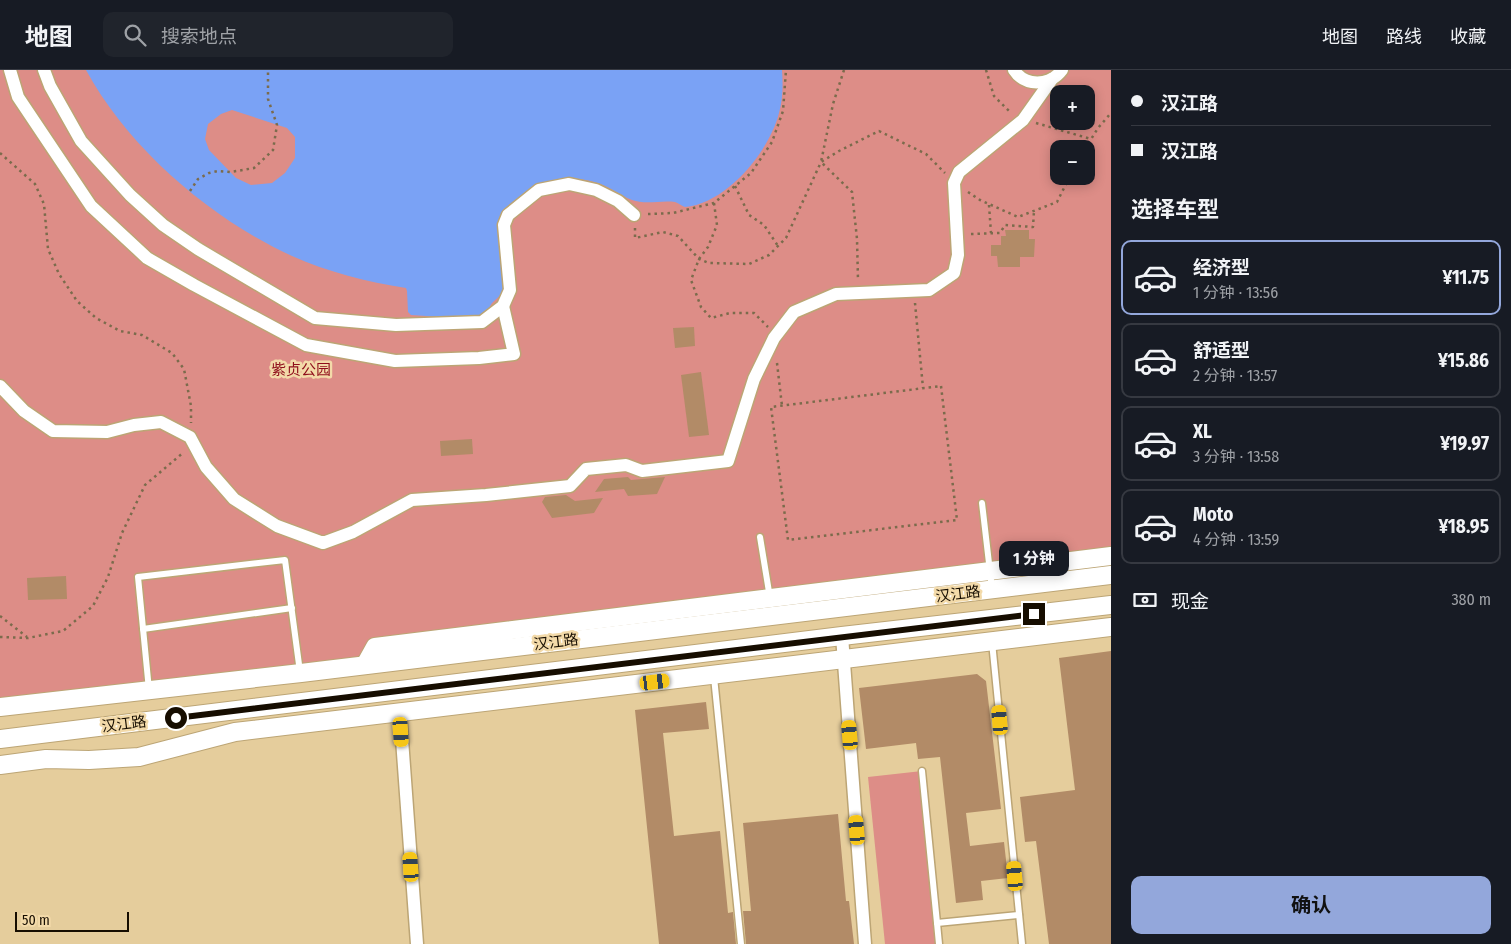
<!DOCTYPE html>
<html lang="zh">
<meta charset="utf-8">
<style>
body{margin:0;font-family:"Fira Sans Condensed","Noto Sans SC",sans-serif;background:#20242c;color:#f1f3f6;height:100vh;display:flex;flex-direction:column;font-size:19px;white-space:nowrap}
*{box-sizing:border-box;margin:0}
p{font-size:16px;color:#9ea1a6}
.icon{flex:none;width:28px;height:28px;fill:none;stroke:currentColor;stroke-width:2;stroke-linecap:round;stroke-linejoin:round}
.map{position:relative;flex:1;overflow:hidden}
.panel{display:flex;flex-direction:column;background:#171b24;width:400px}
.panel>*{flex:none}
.hud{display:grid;align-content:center;height:110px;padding:0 20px;background:#171b24}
.controls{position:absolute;left:1050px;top:15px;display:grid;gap:10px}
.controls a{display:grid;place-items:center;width:45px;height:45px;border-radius:10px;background:#171b24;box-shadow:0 2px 12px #0003;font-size:25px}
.scale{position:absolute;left:15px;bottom:12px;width:114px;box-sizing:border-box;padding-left:5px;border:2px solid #160d00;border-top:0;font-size:14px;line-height:18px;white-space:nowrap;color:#160d00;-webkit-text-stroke:4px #f3daa9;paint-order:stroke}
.end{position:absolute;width:22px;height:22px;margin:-11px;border:6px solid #160d00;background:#fff;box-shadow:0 0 0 2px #fff}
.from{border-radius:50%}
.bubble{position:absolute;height:35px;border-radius:10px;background:#171b24;box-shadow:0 2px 12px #0003;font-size:16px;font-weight:700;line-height:35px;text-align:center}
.car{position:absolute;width:15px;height:30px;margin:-15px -8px;border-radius:6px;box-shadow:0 0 4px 1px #0007;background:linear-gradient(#f5c518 24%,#345 0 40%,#f5c518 0 76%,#345 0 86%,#f5c518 0)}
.hud b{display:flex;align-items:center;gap:18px;height:48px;font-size:19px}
.hud b+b{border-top:1px solid #363941}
.hud i{width:12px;height:12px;background:#f1f3f6}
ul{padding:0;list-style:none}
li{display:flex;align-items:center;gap:15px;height:75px;margin:0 10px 8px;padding:0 10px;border:2px solid #363941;border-radius:10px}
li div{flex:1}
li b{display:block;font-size:19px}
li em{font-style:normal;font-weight:700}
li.active{border-color:#93a7db}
li>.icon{width:45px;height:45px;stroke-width:1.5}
h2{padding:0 20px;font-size:22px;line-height:60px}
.pay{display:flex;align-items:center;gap:12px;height:55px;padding:0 20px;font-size:19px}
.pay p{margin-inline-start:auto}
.button{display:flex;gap:10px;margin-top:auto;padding:10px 20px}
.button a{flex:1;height:58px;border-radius:10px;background:#93a7db;color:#111;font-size:20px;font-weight:700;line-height:58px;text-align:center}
header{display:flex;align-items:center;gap:30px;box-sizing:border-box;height:70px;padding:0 25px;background:#171b24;border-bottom:1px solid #363941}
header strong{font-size:24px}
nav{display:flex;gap:28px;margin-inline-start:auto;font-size:18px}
.search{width:350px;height:45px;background:#20242c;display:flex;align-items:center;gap:12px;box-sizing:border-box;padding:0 18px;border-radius:10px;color:#9ea1a6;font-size:19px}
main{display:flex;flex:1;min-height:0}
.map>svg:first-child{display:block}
.green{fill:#dd8d87;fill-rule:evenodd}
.water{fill:#7aa2f5;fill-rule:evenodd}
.building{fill:#b28b67}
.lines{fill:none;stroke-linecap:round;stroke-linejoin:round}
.lane-casing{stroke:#bca575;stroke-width:9}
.street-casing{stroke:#bca575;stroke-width:15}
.secondary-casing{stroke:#bca575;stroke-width:20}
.path{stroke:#7b6b4c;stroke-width:2.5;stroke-dasharray:2.5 4;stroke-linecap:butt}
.lane{stroke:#fff;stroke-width:6}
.street{stroke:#fff;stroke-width:12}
.secondary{stroke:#fff;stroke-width:18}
.route{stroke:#160d00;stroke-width:6}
.labels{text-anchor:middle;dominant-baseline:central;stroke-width:5;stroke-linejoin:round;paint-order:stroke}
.park-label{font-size:15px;fill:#8f0e1b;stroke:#f3daa9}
.street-label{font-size:15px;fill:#160d00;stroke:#f3daa9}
</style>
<header>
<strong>地图</strong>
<div class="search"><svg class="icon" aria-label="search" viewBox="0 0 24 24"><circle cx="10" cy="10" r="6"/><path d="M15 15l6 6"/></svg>搜索地点</div>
<nav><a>地图</a><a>路线</a><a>收藏</a></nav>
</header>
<main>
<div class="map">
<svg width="1111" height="874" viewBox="0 0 1111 874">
<rect width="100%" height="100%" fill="#e5cd9c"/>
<g class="green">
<path d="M0 0H1111V504L0 637ZM1059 24H1086V51H1059ZM1059 79H1086V106H1059Z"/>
<path d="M922 701 939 874H885L868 707Z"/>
</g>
<path class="water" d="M86 0H782C783 14 783 29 779 43 769 82 727 133 685 137 682 136 678 133 675 132 661 130 646 135 632 130 619 125 608 115 594 112 557 102 530 117 504 141L507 219 492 233 484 246 472 249 411 245 408 242 407 221 406 218C367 212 328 202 292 186 211 149 129 79 86 0ZM232 40 287 58 295 67V88L285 103 272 113 251 115 236 108 209 80 205 69 208 54 221 44Z"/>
<g class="building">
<path d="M1005 160H1029V169H1035L1034 187H1020V197H998L997 186H991V175H1001V166H1006Z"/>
<path d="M694 257 695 276 675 278 673 258Z"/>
<path d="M701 302 709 365 689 367 681 305Z"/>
<path d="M472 369 473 384 441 386 440 371Z"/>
<path d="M628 407 631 410 665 407 657 424 628 426 624 419 595 422 604 409Z"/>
<path d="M566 425 575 431 603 428 594 443 552 448 542 432 545 427Z"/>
<path d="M66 506 67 529 28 530 27 508Z"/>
<path d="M1111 581V874H1049L1036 771 1025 772 1020 727 1075 720 1059 588Z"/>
<path d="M977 604 986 611 1001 739 966 743 970 776 1004 772 1008 808 981 811 983 830 956 833 940 687 918 689 916 673 866 679 859 618Z"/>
<path d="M706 632 709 659 663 663 674 766 720 761 728 843 733 842 736 874H659L635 640Z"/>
<path d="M838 744 846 831H849L854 874H746L743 841H751L743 753Z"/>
</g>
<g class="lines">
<defs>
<g id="lane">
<path d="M982 433 992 519"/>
<path d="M760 467 770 528"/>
<path d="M143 559 292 538"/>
<path d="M992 572 1022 874"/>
<path d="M714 607 741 874"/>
<path d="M149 620 138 507 285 490 300 602"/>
<path d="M922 701 937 853 1019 845"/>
<path d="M937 853 939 874"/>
</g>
<g id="street">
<path d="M10 0 18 27 91 136 147 188 194 215 306 275 395 291 479 288 514 284 503 236"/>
<path d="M44 0 50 16 81 71 130 125 163 155 198 179 315 248 396 255 482 252 503 236 510 220 504 155 508 145 539 120 569 114 596 120 618 131 634 145"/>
<path d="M1014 0C1025 17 1050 16 1062 0"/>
<path d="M0 316 24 341 53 361 107 362 134 355 161 352 190 367 206 397 234 429 277 456 323 473 353 462 412 430 486 425 570 416 586 399 626 395 642 401 728 391 754 309 774 268 794 242 836 224 929 220 954 203 958 185 954 113 959 102 1023 50 1052 9"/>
<path d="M842 566 865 874"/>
<path d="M400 642 417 874"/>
</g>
<g id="secondary">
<path d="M365 595 375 577 1111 486"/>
<path d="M0 637 301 603 1111 505"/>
<path d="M0 669 842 566 1111 535"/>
<path d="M0 695 46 689 89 690 139 687 235 662 1111 557"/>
</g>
</defs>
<use href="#lane" class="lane-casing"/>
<use href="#street" class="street-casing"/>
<use href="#secondary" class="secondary-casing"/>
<g class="path">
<path d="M844 0 833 34 821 92 852 122 857 169 858 210"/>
<path d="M986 0 994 26 1011 43"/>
<path d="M1036 53 1091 69"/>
<path d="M1085 79 1098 58 1111 43"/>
<path d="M0 83 35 114 44 134 48 179 59 204 77 231 96 248 120 261 142 265 172 283 184 299 191 336V353"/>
<path d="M735 116 749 145 764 155 778 176"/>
<path d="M190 121 198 109 209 103 218 101 231 102 254 98 273 80 277 55 268 29V0"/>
<path d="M968 122 980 130 1018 147 1057 132 1070 106"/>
<path d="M714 133 717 155 708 177 699 189 691 210 701 237 711 248 730 243H754L768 257"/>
<path d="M989 135 991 163"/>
<path d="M648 144 673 143 714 133 751 103 772 72 783 41 786 0"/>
<path d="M635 158V168L663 162 678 166 699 189 709 193 749 194 769 185 786 168 821 92 839 81 879 61 926 84 945 103"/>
<path d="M971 164 1000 163 1005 155 1033 157 1034 141"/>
<path d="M915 233 923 318"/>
<path d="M777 293 782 336"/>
<path d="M941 316 957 450 788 470 771 337Z"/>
<path d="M0 546 27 567"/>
<path d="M0 567 28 568 63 561 93 536 108 507 122 463 145 415 184 382"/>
</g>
<use href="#lane" class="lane"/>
<use href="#street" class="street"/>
<use href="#secondary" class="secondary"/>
</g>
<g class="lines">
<path class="route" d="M176 648 1034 544"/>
</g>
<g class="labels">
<g class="park-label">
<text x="301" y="300">紫贞公园</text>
</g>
<g class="street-label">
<text transform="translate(958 524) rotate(-7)">汉江路</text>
<text transform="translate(556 572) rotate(-7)">汉江路</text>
<text transform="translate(124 654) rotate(-7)">汉江路</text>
</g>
</g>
</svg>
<div class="controls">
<a>+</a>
<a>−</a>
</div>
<div class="scale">50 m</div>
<i class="end from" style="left:176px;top:648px"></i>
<i class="end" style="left:1034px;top:544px"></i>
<div class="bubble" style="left:999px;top:471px;width:70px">1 分钟</div>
<i class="car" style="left:655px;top:612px;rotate:83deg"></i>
<i class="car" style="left:1000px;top:650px;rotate:355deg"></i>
<i class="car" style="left:401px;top:662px;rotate:176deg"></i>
<i class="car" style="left:850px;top:665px;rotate:355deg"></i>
<i class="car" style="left:857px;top:760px;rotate:355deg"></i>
<i class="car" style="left:411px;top:797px;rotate:356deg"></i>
<i class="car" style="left:1015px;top:806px;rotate:355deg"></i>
</div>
<section class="panel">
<div class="hud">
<b><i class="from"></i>汉江路</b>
<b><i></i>汉江路</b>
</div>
<h2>选择车型</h2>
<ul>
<li class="active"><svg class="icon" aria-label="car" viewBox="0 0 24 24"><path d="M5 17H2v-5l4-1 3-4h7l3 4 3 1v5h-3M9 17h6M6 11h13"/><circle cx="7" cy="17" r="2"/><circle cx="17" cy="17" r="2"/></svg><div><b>经济型</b><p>1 分钟 · 13:56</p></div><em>¥11.75</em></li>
<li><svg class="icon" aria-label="car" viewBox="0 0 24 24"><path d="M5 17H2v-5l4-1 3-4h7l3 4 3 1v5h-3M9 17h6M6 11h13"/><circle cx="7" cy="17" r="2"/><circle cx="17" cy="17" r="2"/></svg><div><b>舒适型</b><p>2 分钟 · 13:57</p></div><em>¥15.86</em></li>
<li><svg class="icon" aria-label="car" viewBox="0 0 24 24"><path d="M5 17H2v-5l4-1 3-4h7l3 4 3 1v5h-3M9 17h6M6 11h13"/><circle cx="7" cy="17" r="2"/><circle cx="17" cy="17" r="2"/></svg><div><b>XL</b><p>3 分钟 · 13:58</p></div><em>¥19.97</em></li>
<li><svg class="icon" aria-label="car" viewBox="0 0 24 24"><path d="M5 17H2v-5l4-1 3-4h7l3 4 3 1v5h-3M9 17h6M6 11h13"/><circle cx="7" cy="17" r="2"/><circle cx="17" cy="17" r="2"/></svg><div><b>Moto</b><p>4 分钟 · 13:59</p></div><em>¥18.95</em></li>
</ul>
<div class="pay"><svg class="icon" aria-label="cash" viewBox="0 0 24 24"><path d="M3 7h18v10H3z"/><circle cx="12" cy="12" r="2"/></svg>现金<p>380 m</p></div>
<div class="button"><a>确认</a></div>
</section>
</main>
